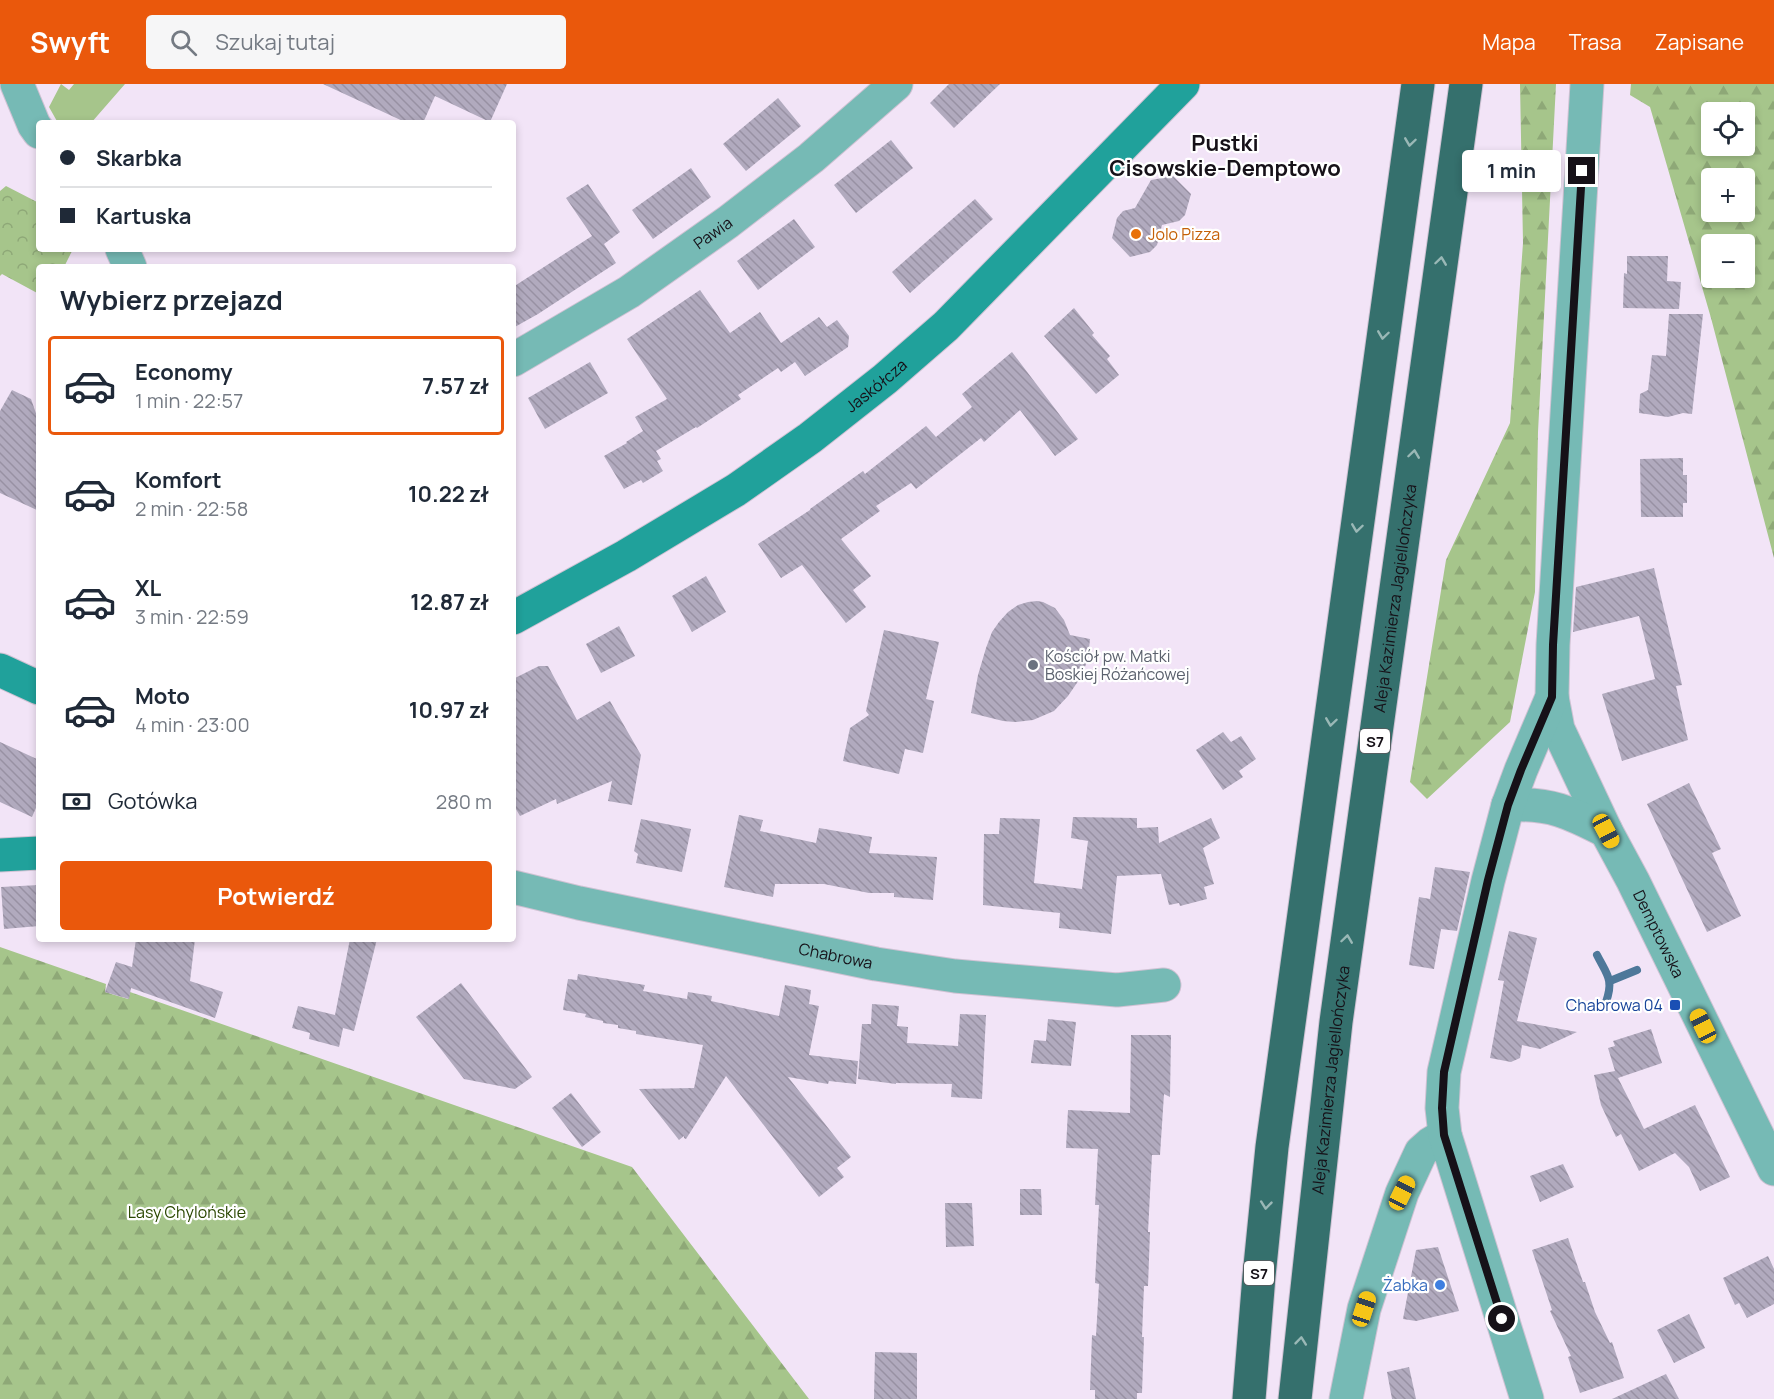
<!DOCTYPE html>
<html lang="pl">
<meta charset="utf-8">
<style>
body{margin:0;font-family:Manrope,sans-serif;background:#f6f6f7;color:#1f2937;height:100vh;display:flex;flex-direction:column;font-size:22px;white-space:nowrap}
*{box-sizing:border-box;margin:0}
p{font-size:20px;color:#747a83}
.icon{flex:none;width:33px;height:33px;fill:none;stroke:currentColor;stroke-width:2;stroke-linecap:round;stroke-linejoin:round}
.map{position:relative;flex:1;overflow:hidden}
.drawer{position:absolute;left:36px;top:180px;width:480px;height:678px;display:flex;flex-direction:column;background:#fff;border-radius:6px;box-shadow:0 3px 9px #0003}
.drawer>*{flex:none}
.top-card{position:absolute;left:36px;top:36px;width:480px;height:132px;border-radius:6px;box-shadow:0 3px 9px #0003;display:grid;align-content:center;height:132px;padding:0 24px;background:#fff}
.fabs{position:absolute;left:1701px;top:18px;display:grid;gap:12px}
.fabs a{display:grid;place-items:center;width:54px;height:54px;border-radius:6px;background:#fff;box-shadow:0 3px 9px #0003;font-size:30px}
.end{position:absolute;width:27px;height:27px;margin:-14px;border:8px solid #161118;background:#fff;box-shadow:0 0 0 3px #fff}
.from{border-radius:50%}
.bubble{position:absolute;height:42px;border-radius:6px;background:#fff;box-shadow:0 3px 9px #0003;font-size:20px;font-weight:700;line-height:42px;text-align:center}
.car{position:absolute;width:18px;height:36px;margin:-18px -9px;border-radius:8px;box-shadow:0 0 4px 2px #0007;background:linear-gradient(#f5c518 24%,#345 0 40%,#f5c518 0 76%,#345 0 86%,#f5c518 0)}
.top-card b{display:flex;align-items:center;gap:21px;height:57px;font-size:22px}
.top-card b+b{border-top:2px solid #e0e1e3}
.top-card i{width:15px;height:15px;background:#1f2937}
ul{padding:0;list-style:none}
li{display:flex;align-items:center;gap:18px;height:99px;margin:0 12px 9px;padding:0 12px;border:3px solid transparent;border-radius:6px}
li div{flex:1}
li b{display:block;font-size:22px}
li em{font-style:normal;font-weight:700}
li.on{border-color:#ea580c}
li>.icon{width:54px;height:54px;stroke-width:1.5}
h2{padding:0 24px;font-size:27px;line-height:72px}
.pay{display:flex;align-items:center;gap:15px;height:66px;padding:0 24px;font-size:22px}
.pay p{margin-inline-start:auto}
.action{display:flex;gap:12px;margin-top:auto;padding:12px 24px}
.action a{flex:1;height:69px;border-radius:6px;background:#ea580c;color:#fff;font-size:24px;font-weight:700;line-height:69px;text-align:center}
header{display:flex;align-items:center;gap:36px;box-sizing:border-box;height:84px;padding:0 30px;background:#ea580c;color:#fff}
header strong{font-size:28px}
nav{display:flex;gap:33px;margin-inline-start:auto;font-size:21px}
.search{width:420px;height:54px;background:#f6f6f7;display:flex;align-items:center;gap:15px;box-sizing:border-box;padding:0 21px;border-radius:6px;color:#747a83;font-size:22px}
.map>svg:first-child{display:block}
.green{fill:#a6c58b}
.forest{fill:url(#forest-firs);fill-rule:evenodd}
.park{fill:url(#park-crowns)}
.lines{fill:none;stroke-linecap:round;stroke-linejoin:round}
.stream{stroke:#4e789a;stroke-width:8}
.building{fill:url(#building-back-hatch)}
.street-casing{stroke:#cfc2d3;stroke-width:35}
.secondary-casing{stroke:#cfc2d3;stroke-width:35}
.highway-casing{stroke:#cfc2d3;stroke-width:35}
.street{stroke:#76bab5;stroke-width:33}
.secondary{stroke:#20a19b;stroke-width:33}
.highway{stroke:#35706d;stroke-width:33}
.oneway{stroke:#9ab8b6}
.route{stroke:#161118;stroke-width:8}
.food-dot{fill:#e8710a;stroke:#fff;stroke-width:2}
.worship-dot{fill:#6b7280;stroke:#fff;stroke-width:2}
.transit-dot{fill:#1a4fb4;stroke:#fff;stroke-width:2}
.shop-dot{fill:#3f7fe0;stroke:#fff;stroke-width:2}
.labels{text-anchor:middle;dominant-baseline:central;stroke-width:4.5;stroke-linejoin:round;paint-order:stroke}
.shield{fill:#fff;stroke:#5c585d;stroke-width:1.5}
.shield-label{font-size:15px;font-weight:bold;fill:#161118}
.street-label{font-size:16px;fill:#161118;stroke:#fff}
.food-label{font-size:16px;fill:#c56008;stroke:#fff;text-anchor:start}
.worship-label{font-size:16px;fill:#5b616d;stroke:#fff;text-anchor:start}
.transit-label{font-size:16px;fill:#164399;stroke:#fff;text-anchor:end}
.park-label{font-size:16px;fill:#2a4700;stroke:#fff}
.shop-label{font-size:16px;fill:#366cbe;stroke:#fff;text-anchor:end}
.district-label{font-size:22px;font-weight:bold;fill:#161118;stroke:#fff}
</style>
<header>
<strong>Swyft</strong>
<div class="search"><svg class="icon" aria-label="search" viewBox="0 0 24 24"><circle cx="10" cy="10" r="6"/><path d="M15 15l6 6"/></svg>Szukaj tutaj</div>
<nav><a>Mapa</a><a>Trasa</a><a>Zapisane</a></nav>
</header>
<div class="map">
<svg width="1774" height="1315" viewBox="0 0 1774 1315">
<defs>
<pattern id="forest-firs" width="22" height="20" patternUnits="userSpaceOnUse" patternTransform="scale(1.5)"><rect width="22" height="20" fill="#a6c58b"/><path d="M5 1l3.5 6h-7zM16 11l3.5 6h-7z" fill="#8ea877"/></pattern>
<pattern id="park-crowns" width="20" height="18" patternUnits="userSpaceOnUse" patternTransform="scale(1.5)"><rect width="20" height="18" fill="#a6c58b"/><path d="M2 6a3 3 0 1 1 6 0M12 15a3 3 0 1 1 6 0" fill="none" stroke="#8ea877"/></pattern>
<pattern id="building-back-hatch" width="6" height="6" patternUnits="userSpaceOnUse" patternTransform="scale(1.5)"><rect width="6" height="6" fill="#b1aabe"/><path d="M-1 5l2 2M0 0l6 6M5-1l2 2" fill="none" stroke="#9891a3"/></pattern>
</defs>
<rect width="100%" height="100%" fill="#f2e4f7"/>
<path class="green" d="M61 0 69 6 74 0H125L91 39H58L49 23Z"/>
<g class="forest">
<path d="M1520 0H1556L1538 348 1535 508 1510 638 1427 715 1410 698 1446 476 1510 339 1523 159Z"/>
<path d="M1631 0H1774V474L1711 234 1650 23 1630 11ZM1712 28H1744V62H1712ZM1712 94H1744V128H1712ZM1712 160H1744V194H1712Z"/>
<path d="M0 863 106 900 105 908 128 915 130 908 632 1083 809 1315H0Z"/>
</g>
<path class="park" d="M6 102 39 119V165H73L64 183H39V210L2 190 0 192V107Z"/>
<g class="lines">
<g class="stream">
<path d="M1597 871C1607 891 1614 895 1606 918"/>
<path d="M1610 897 1637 886"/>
</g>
</g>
<g class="building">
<path d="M323 0H507L490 38 435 12 423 39H407Z"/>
<path d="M949 0H1000L954 44 930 19Z"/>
<path d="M778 14 801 42 746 87 723 60Z"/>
<path d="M891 56 913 84 856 129 834 101Z"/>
<path d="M691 84 711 113 653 155 632 126Z"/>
<path d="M1173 92 1191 110 1185 131 1179 137 1162 141 1157 161 1150 168 1130 173 1112 154 1117 134 1123 127 1135 124 1151 96Z"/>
<path d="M588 100 620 148 604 160 616 179 538 230 513 244V203L592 152 566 114Z"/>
<path d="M975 115 993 135 910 209 892 188Z"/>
<path d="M794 135 815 163 758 206 737 177Z"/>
<path d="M1627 172H1668L1667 197 1681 198 1679 225 1623 224 1624 189 1627 190Z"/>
<path d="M700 206 730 249 760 228 781 259 819 233 827 243 837 236 849 252 848 263 805 292 795 278 781 288 778 284 738 311 741 315 697 344 696 343 656 367 661 375 657 377 663 387 643 399 641 396 624 405 604 372 627 359 626 358 643 347 635 333 667 315 627 255Z"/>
<path d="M1074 224 1094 249 1092 251 1110 272 1107 275 1119 291 1096 310 1044 252Z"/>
<path d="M1669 230H1703L1692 330 1683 329 1668 333 1639 329 1640 310 1648 306 1652 271 1666 272Z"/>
<path d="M1012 268 1078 355 1055 372 1020 326 984 358 981 354 916 405 911 399 876 422 880 427 841 455 871 492 853 506 866 523 846 539 802 481 781 494 758 460 810 426V425L863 387 865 390 926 342 936 353 972 323 962 310Z"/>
<path d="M590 278 608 309 545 345 528 314Z"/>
<path d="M12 306 31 315 39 338V427L0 409V327Z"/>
<path d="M1683 374V391H1687V419H1683V433H1641L1640 375Z"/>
<path d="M1654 484 1682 601 1676 602 1688 656 1622 677 1602 610 1655 595 1639 532 1573 548 1576 503Z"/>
<path d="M706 492 726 528 692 548 672 512Z"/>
<path d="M1037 517 1043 518 1055 524 1064 536 1070 551 1090 555 1088 575 1081 593 1068 612 1054 627 1033 636 1015 638 1003 637 971 629 978 591 986 564 992 548 999 538 1008 528 1018 521 1028 518Z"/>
<path d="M619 542 635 572 601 589 586 560Z"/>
<path d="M884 546 939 558 926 615 934 617 923 669 905 665 899 690 843 677 850 644 869 631 866 627Z"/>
<path d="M539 582H548L577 636 610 617 641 671 632 721 608 717 612 697 557 720 556 715 520 732 513 720V595Z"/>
<path d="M1223 648 1231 658 1241 652 1256 675 1239 687 1243 693 1223 706 1196 666Z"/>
<path d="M0 658 39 676V717L32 733 0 718Z"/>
<path d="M1689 699 1721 765 1712 769 1741 832 1707 848 1647 720Z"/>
<path d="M739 731 763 736 760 747 816 759 819 744 872 753 869 769 937 773 933 816 894 813V809H869L824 800H775L773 813 724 803Z"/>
<path d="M1073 733 1137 734V744L1158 743 1159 759 1211 734 1220 754 1203 764 1214 800 1204 803 1207 815 1180 822 1179 819 1169 821 1161 790 1117 792 1111 850 1059 844 1060 829 983 821 984 750H999L1000 734 1040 735 1034 799 1082 805 1088 757 1071 754Z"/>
<path d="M641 735 691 745 682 788 636 779 638 770 634 767Z"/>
<path d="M1435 783 1470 788 1457 847 1441 845 1434 885 1409 881 1419 813 1430 815Z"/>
<path d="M39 801V842L4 845 1 803Z"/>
<path d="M1509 847 1537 854 1517 937 1577 948 1540 965 1522 961 1520 974 1511 978 1490 974 1504 897 1498 896Z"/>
<path d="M136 855H195L190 897 223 908 215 934 131 904 129 915 105 908 116 878 132 883Z"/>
<path d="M350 855H377L354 947 343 944 339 963 309 955 310 949 292 944 298 922 335 931Z"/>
<path d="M578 890 645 901 643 907 687 915 688 908 712 912 711 917 779 932 785 901 811 906 809 920 819 922 809 971 858 977 856 1000 829 997 828 1000 788 993 851 1073 837 1084 844 1093 819 1113 726 992 686 1055 684 1054V1052L679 1056 639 1005 694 1004 703 961 636 950V947L618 944V941L603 939V937L585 933 586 930 563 926 568 895 577 896Z"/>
<path d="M461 899 532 993 515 1005 464 995 416 933Z"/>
<path d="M872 920 899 922 897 942 908 943 907 959 958 962 960 930 986 931 982 1015 951 1013 952 1000 896 999V1000L858 995 862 940H871Z"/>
<path d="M1048 935 1076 938 1071 982 1031 979 1034 956 1046 957Z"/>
<path d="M1651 945 1662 979 1618 994 1644 1045 1695 1021 1730 1093 1700 1107 1689 1083 1675 1069 1639 1087 1621 1050 1616 1053 1601 1021 1594 991 1615 987 1608 964 1615 962 1613 957Z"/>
<path d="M1131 951H1171L1170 1013 1164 1010 1160 1071H1152L1148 1148H1150L1148 1202H1144L1143 1226 1142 1253H1144L1142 1309H1137V1315H1095V1306H1090L1092 1251 1096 1252 1099 1200 1095 1199 1099 1121H1095L1098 1065 1066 1064 1068 1026 1130 1029Z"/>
<path d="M571 1009 601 1048 582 1063 552 1024Z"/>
<path d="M1563 1080 1574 1103 1540 1118 1530 1092Z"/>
<path d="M1020 1105H1041L1042 1131H1020Z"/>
<path d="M945 1119H972L974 1162 946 1163Z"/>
<path d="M1568 1154 1583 1198H1585L1595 1228 1610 1259 1612 1258 1624 1294 1580 1309 1568 1273 1571 1272 1550 1227 1552 1226 1532 1166Z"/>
<path d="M1438 1163 1459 1227 1416 1237 1403 1235 1416 1166Z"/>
<path d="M1768 1172 1774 1185V1220L1747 1234 1739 1219 1735 1221 1723 1194Z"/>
<path d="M1689 1230 1705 1264 1674 1279 1657 1246Z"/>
<path d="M875 1268 917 1269V1315H874Z"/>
<path d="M1409 1283 1416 1315H1392L1387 1288Z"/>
<path d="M1666 1290 1679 1315H1612Z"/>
</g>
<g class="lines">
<defs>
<g id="street">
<path d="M17 0 34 41 39 48"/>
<path d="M122 165 130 183"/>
<path id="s1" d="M513 276 629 208 728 138 811 74 896 0"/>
<path id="s2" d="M1552 613 1558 645 1606 747 1633 797 1774 1085"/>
<path d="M1508 721C1551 719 1569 728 1606 747"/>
<path id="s3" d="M513 803 579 819 876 880 955 892 1117 906 1164 901"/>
<path d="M1346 1315 1364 1225 1402 1109 1421 1068 1430 1060 1445 1051"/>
<path d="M1527 1315 1445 1051 1442 1024 1444 988 1488 797 1508 721 1521 686 1552 613 1553 561 1587 0"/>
</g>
<g id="secondary">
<path id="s4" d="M513 534 626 472 736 406 810 354 885 295 946 242 1183 0"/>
<path d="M0 586 39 604"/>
<path d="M0 771 39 769"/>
</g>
<g id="highway">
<path d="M1249 1315 1259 1192 1272 1063 1418 0"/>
<path id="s5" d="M1295 1315 1336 938 1466 0"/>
</g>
</defs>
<use href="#street" class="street-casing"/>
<use href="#secondary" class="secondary-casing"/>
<use href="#highway" class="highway-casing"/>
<use href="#street" class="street"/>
<use href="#secondary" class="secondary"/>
<use href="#highway" class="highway"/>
</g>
<defs><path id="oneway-chevron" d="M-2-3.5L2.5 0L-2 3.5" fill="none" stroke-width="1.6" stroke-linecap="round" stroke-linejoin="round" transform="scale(1.5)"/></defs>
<g class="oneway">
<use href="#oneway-chevron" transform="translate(1410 58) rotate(98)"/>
<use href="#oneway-chevron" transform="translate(1441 177) rotate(-82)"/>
<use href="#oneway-chevron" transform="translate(1383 251) rotate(98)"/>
<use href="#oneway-chevron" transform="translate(1414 370) rotate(-82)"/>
<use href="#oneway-chevron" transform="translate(1357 444) rotate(98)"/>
<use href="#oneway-chevron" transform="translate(1331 638) rotate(98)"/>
<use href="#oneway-chevron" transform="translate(1347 855) rotate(-82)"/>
<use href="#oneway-chevron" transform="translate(1266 1121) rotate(96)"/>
<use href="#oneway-chevron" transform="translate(1301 1257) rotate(-84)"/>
</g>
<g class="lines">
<path class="route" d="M1502 1235 1444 1051 1442 1024 1444 988 1488 796 1508 721 1521 686 1552 613 1553 561 1582 87"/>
</g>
<circle class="food-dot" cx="1136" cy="150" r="6"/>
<circle class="worship-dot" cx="1033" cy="581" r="6"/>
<rect class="transit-dot" x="1669" y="915" width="12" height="12" rx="3"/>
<circle class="shop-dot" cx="1440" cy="1201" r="6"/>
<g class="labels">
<g class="shield">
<rect x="1360" y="645" width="30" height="24" rx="4.5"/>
<rect x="1244" y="1177" width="30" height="24" rx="4.5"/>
</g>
<g class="shield-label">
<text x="1375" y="657">S7</text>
<text x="1259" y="1189">S7</text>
</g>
<g class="street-label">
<text stroke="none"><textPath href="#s1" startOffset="237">Pawia</textPath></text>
<text stroke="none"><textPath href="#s4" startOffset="432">Jaskółcza</textPath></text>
<text stroke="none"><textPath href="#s5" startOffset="807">Aleja Kazimierza Jagiellończyka</textPath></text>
<text stroke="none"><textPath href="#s2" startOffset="261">Demptowska</textPath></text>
<text stroke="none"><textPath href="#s3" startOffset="330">Chabrowa</textPath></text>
<text stroke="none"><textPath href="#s5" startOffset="321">Aleja Kazimierza Jagiellończyka</textPath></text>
</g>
<g class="food-label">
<text x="1148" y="150">Jolo Pizza</text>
</g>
<g class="worship-label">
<text x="1045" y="572">Kościół pw. Matki<tspan x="1045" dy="18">Boskiej Różańcowej</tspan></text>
</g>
<g class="transit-label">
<text x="1663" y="921">Chabrowa 04</text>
</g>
<g class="park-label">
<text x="187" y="1128">Lasy Chylońskie</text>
</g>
<g class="shop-label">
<text x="1428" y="1201">Żabka</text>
</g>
<g class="district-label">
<text x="1225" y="59">Pustki<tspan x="1225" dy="25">Cisowskie-Demptowo</tspan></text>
</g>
</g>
</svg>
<div class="fabs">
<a><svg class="icon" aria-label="locate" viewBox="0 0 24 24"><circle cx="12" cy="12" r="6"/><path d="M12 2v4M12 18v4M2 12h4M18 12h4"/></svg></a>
<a>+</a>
<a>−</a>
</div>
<i class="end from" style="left:1502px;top:1235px"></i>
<i class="end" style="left:1582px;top:87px"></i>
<div class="bubble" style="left:1462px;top:66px;width:99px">1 min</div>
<i class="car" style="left:1606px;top:747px;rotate:152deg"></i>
<i class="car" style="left:1703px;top:942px;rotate:334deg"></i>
<i class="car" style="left:1402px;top:1109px;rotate:26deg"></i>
<i class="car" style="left:1364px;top:1225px;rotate:18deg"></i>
<div class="top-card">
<b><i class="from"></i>Skarbka</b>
<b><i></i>Kartuska</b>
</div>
<section class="drawer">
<h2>Wybierz przejazd</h2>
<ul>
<li class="on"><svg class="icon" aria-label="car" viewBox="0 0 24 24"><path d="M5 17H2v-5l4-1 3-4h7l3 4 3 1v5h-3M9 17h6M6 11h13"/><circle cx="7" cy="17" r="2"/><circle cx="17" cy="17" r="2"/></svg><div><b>Economy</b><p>1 min · 22:57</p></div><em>7.57 zł</em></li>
<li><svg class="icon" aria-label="car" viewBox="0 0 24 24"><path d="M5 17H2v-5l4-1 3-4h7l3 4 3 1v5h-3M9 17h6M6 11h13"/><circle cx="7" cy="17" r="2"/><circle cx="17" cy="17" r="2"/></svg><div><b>Komfort</b><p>2 min · 22:58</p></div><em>10.22 zł</em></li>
<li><svg class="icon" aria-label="car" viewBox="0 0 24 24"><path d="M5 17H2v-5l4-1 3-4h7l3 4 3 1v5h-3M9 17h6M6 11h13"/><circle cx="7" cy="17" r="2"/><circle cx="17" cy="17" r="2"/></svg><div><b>XL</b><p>3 min · 22:59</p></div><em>12.87 zł</em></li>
<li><svg class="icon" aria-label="car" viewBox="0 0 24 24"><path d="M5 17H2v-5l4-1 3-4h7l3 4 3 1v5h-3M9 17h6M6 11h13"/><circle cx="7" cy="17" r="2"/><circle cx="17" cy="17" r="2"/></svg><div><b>Moto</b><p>4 min · 23:00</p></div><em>10.97 zł</em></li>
</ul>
<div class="pay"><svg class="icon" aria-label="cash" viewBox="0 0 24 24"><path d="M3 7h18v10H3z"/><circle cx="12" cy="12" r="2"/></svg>Gotówka<p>280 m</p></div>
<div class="action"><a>Potwierdź</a></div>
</section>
</div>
